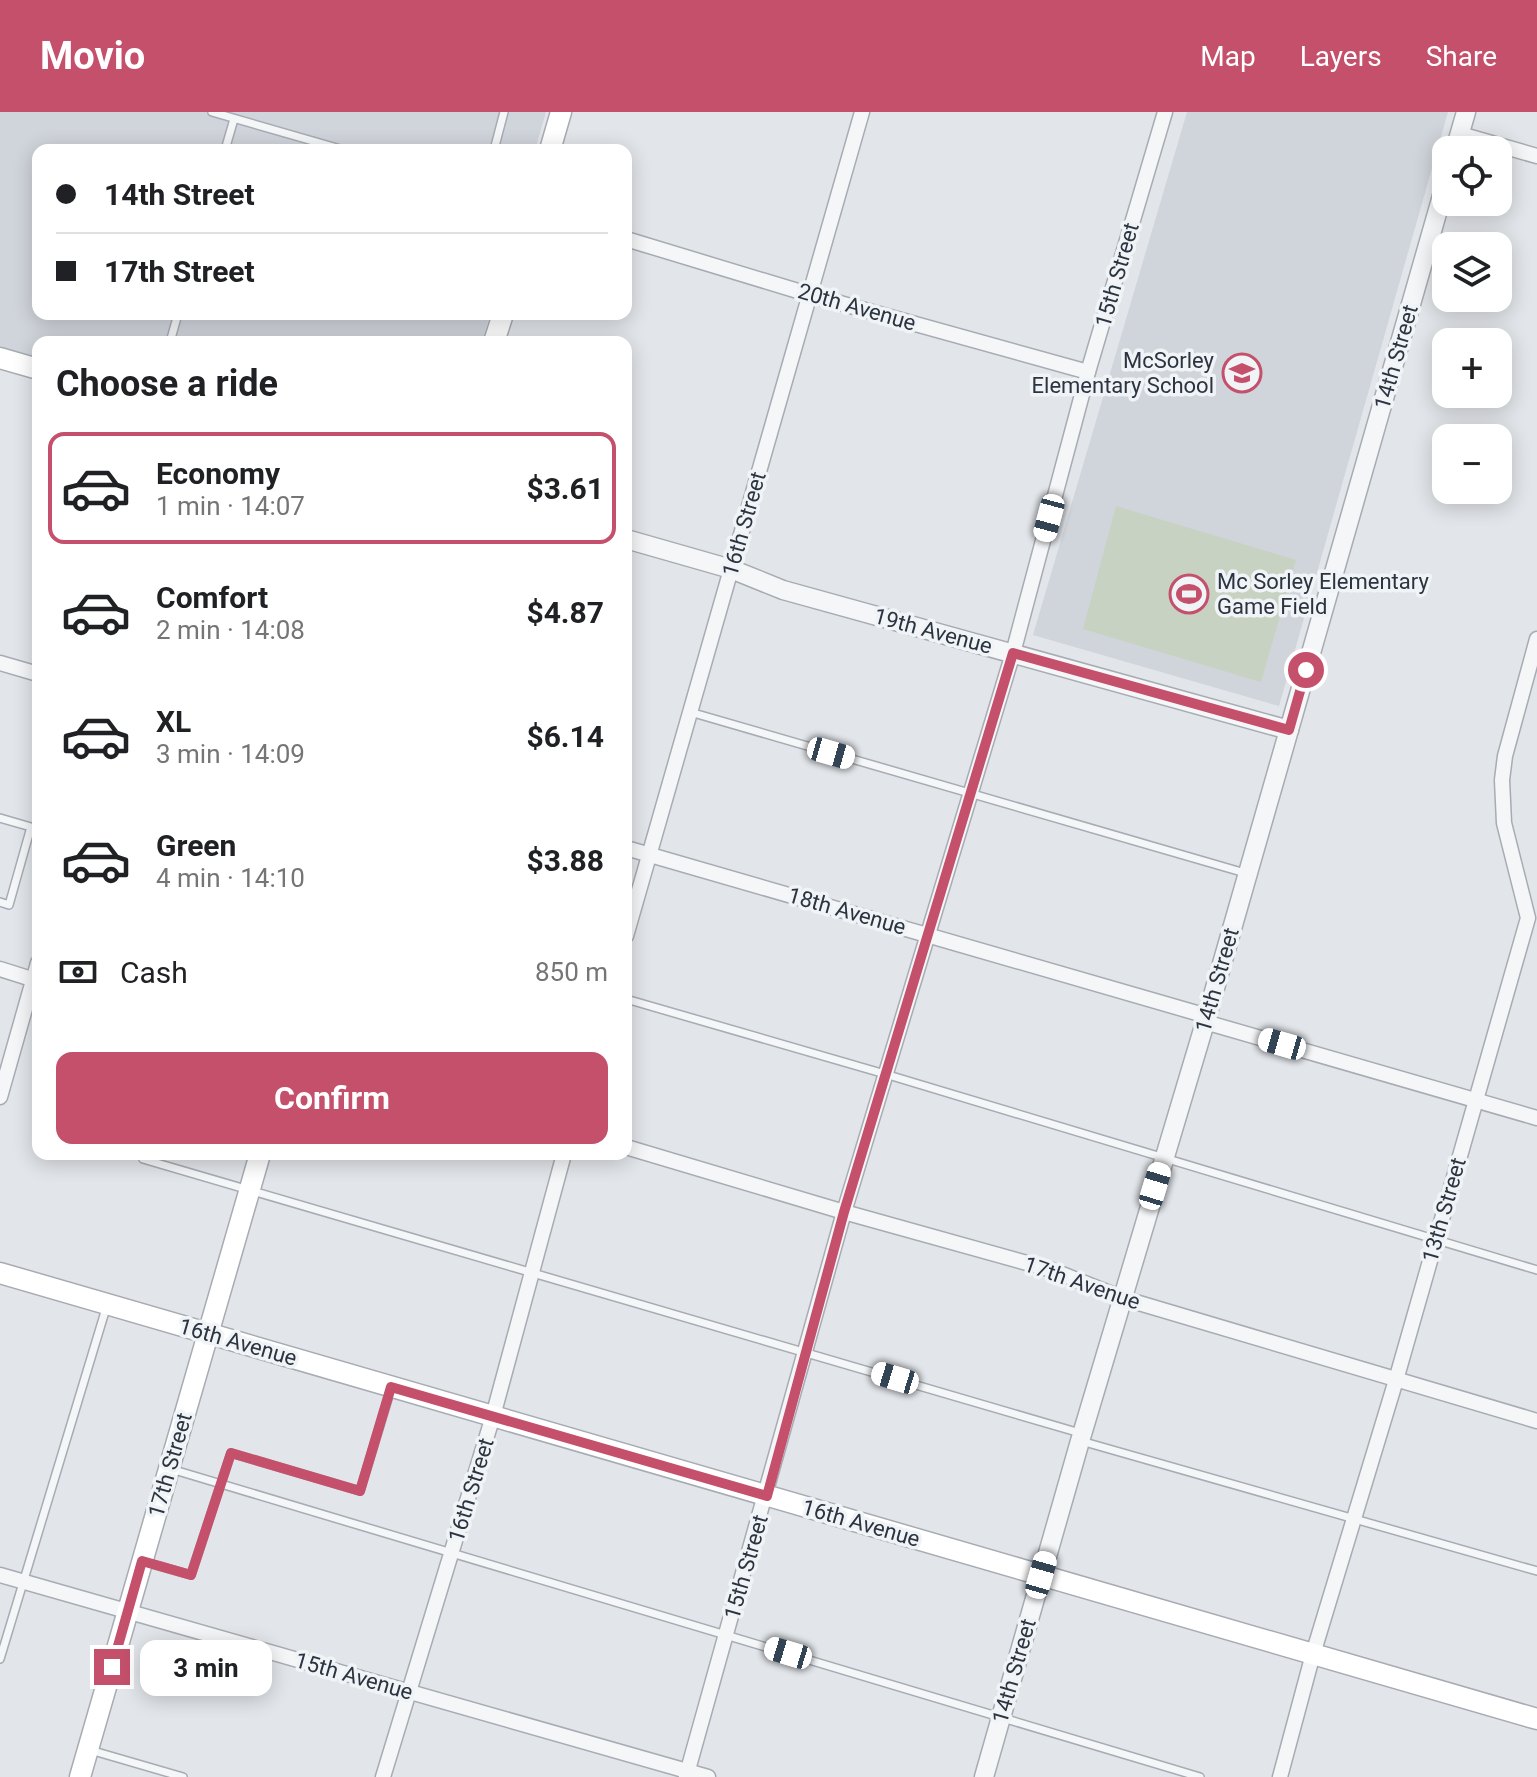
<!DOCTYPE html>
<meta charset="utf-8">
<style>
body{margin:0;font-family:Roboto,sans-serif;background:#f2f2f2;color:#202124;height:100vh;display:flex;flex-direction:column;font-size:30px;white-space:nowrap}
*{box-sizing:border-box;margin:0}
p{font-size:26px;color:#757577}
.icon{flex:none;width:44px;height:44px;fill:none;stroke:currentColor;stroke-width:2;stroke-linecap:round;stroke-linejoin:round}
.map{position:relative;flex:1;overflow:hidden}
.panel{position:absolute;left:32px;top:224px;width:600px;height:824px;display:flex;flex-direction:column;background:#fff;border-radius:16px;box-shadow:0 4px 20px #0003}
.panel>*{flex:none}
.top-card{position:absolute;left:32px;top:32px;width:600px;height:176px;border-radius:16px;box-shadow:0 4px 20px #0003;display:grid;align-content:center;height:176px;padding:0 24px;background:#fff}
.controls{position:absolute;left:1432px;top:24px;display:grid;gap:16px}
.controls a{display:grid;place-items:center;width:80px;height:80px;border-radius:16px;background:#fff;box-shadow:0 4px 20px #0003;font-size:40px}
.end{position:absolute;width:36px;height:36px;margin:-18px;border:10px solid #c4506b;background:#fff;box-shadow:0 0 0 4px #fff}
.from{border-radius:50%}
.bubble{position:absolute;height:56px;border-radius:16px;background:#fff;box-shadow:0 4px 20px #0003;font-size:26px;font-weight:700;line-height:56px;text-align:center}
.car{position:absolute;width:24px;height:48px;margin:-24px -12px;border-radius:10px;box-shadow:0 0 6px 2px #0007;background:linear-gradient(#fff 24%,#345 0 40%,#fff 0 76%,#345 0 86%,#fff 0)}
.top-card b{display:flex;align-items:center;gap:28px;height:76px;font-size:30px}
.top-card b+b{border-top:2px solid #e0e0e0}
.top-card i{width:20px;height:20px;background:#202124}
ul{padding:0;list-style:none}
li{display:flex;align-items:center;gap:24px;height:112px;margin:0 16px 12px;padding:0 8px;border:4px solid transparent;border-radius:16px}
li div{flex:1}
li b{display:block;font-size:30px}
li em{font-style:normal;font-weight:700}
li.current{border-color:#c4506b}
li>.icon{width:72px;height:72px;stroke-width:1.5}
h2{padding:0 24px;font-size:36px;line-height:96px}
.pay{display:flex;align-items:center;gap:20px;height:88px;padding:0 24px;font-size:30px}
.pay p{margin-inline-start:auto}
.cta{display:flex;gap:16px;margin-top:auto;padding:16px 24px}
.cta a{flex:1;height:92px;border-radius:16px;background:#c4506b;color:#fff;font-size:32px;font-weight:700;line-height:92px;text-align:center}
header{display:flex;align-items:center;gap:48px;box-sizing:border-box;height:112px;padding:0 40px;background:#c4506b;color:#fff}
header strong{font-size:38px}
nav{display:flex;gap:44px;margin-inline-start:auto;font-size:28px}
.map>svg:first-child{display:block}
.built{fill:#d0d4db}
.green{fill:#c8d2c3}
.lines{fill:none;stroke-linecap:round;stroke-linejoin:round}
.service-casing{stroke:#a7acb3;stroke-width:10}
.minor-casing{stroke:#a7acb3;stroke-width:17}
.tertiary-casing{stroke:#a7acb3;stroke-width:21}
.secondary-casing{stroke:#a7acb3;stroke-width:23}
.service{stroke:#f4f6f8;stroke-width:7}
.minor{stroke:#f4f6f8;stroke-width:14}
.tertiary{stroke:#f4f6f8;stroke-width:18}
.secondary{stroke:#fff;stroke-width:20}
.route{stroke:#c4506b;stroke-width:10}
.labels{text-anchor:middle;dominant-baseline:central;stroke-width:7;stroke-linejoin:round;paint-order:stroke}
.street-label{font-size:22px;fill:#2b3440;stroke:#f1f4f7}
.poi-label{font-size:22px;fill:#2b3440;stroke:#f1f4f7;text-anchor:end}
</style>
<header>
<strong>Movio</strong>
<nav><a>Map</a><a>Layers</a><a>Share</a></nav>
</header>
<div class="map">
<svg width="1537" height="1665" viewBox="0 0 1537 1665">
<rect width="100%" height="100%" fill="#e2e5e9"/>
<g class="built">
<path d="M0 0H546L535 38H38V202H490L482 230H38V248L0 237Z"/>
<path d="M1187 0H1448L1279 594 1033 523Z"/>
</g>
<path class="green" d="M1116 394 1296 448 1261 570 1083 517Z"/>
<g class="lines">
<defs>
<g id="service">
<path d="M212 0 344 38"/>
<path d="M225 38 234 7"/>
<path d="M494 38 504 0"/>
<path d="M170 230 178 202"/>
<path d="M690 600 1245 761"/>
<path d="M0 706 31 715 9 793 0 790"/>
<path d="M626 887 885 962 1537 1158"/>
<path d="M145 1042 143 1047 1080 1321"/>
<path d="M1081 1329 1537 1459"/>
<path d="M171 1357 1200 1665"/>
<path d="M145 1450 191 1463 231 1341 360 1379 391 1277"/>
<path d="M0 1547 107 1193"/>
<path d="M90 1638 183 1665"/>
</g>
<g id="minor">
<path d="M1460 22 1537 44"/>
<path d="M626 127 811 183 1088 260"/>
<path d="M0 551 38 562"/>
<path d="M626 736 1207 904"/>
<path d="M626 824 862 0"/>
<path d="M0 857 38 869"/>
<path d="M1205 910 1537 1006"/>
<path d="M0 985 38 851"/>
<path d="M626 1035 844 1100 1052 1158 1122 1186 1537 1309"/>
<path d="M0 1463 708 1665"/>
<path d="M383 1665 493 1304 564 1042"/>
<path d="M686 1665 844 1100 1013 541 1088 260 1165 0"/>
<path d="M1280 1665 1313 1542 1396 1268 1528 806 1504 711 1502 668 1505 644 1537 527"/>
</g>
<g id="tertiary">
<path d="M1455 38 1466 0"/>
<path d="M626 427 731 457 783 478 1289 618"/>
<path d="M984 1665 1080 1329 1207 904 1446 70"/>
</g>
<g id="secondary">
<path d="M550 38 561 0"/>
<path d="M494 230 503 202"/>
<path d="M0 246 38 257"/>
<path d="M0 1161 1537 1607"/>
<path d="M80 1665 260 1042"/>
</g>
</defs>
<use href="#service" class="service-casing"/>
<use href="#minor" class="minor-casing"/>
<use href="#tertiary" class="tertiary-casing"/>
<use href="#secondary" class="secondary-casing"/>
<use href="#service" class="service"/>
<use href="#minor" class="minor"/>
<use href="#tertiary" class="tertiary"/>
<use href="#secondary" class="secondary"/>
</g>
<g class="lines">
<path class="route" d="M112 1555 142 1449 191 1463 231 1341 360 1379 391 1275 767 1384 844 1100 1013 541 1289 618 1306 558"/>
</g>
<defs>
<symbol id="school-ring" viewBox="-11 -11 22 22"><circle r="9.5" fill="#f1f4f7" stroke="#c4506b" stroke-width="1.5"/><path d="M0-5L7-2L0 1L-7-2ZM-4 1L0 2.5L4 1V4Q0 6-4 4Z" fill="#c4506b"/></symbol>
<symbol id="stadium-ring" viewBox="-11 -11 22 22"><circle r="9.5" fill="#f1f4f7" stroke="#c4506b" stroke-width="1.5"/><path d="M0-5a6.5 5 0 1 0 0 10a6.5 5 0 1 0 0-10ZM-3.5-1.8h7v3.6h-7Z" fill="#c4506b"/></symbol>
</defs>
<g fill-rule="evenodd">
<use href="#school-ring" x="1220" y="239" width="44" height="44"/>
<use href="#stadium-ring" x="1167" y="460" width="44" height="44"/>
</g>
<g class="labels">
<g class="street-label">
<text transform="translate(1117 163) rotate(-74)">15th Street</text>
<text transform="translate(857 195) rotate(16)">20th Avenue</text>
<text transform="translate(1396 245) rotate(-74)">14th Street</text>
<text transform="translate(744 412) rotate(-74)">16th Street</text>
<text transform="translate(933 519) rotate(15)">19th Avenue</text>
<text transform="translate(847 799) rotate(16)">18th Avenue</text>
<text transform="translate(1217 868) rotate(-74)">14th Street</text>
<text transform="translate(1444 1098) rotate(-74)">13th Street</text>
<text transform="translate(1082 1171) rotate(19)">17th Avenue</text>
<text transform="translate(238 1230) rotate(16)">16th Avenue</text>
<text transform="translate(170 1353) rotate(-74)">17th Street</text>
<text transform="translate(471 1378) rotate(-73)">16th Street</text>
<text transform="translate(861 1411) rotate(16)">16th Avenue</text>
<text transform="translate(746 1455) rotate(-74)">15th Street</text>
<text transform="translate(1014 1559) rotate(-74)">14th Street</text>
<text transform="translate(354 1564) rotate(16)">15th Avenue</text>
</g>
<g class="poi-label">
<text x="1214" y="248">McSorley<tspan x="1214" dy="25">Elementary School</tspan></text>
<text x="1217" y="469" text-anchor="start">Mc Sorley Elementary<tspan x="1217" dy="25">Game Field</tspan></text>
</g>
</g>
</svg>
<div class="controls">
<a><svg class="icon" aria-label="locate" viewBox="0 0 24 24"><circle cx="12" cy="12" r="6"/><path d="M12 2v4M12 18v4M2 12h4M18 12h4"/></svg></a>
<a><svg class="icon" aria-label="layers" viewBox="0 0 24 24"><path d="M12 4l9 5-9 5-9-5zM3 14l9 5 9-5"/></svg></a>
<a>+</a>
<a>−</a>
</div>
<i class="end from" style="left:1306px;top:558px"></i>
<i class="end" style="left:112px;top:1555px"></i>
<div class="bubble" style="left:140px;top:1528px;width:132px">3 min</div>
<i class="car" style="left:1049px;top:406px;rotate:195deg"></i>
<i class="car" style="left:831px;top:641px;rotate:106deg"></i>
<i class="car" style="left:1282px;top:932px;rotate:286deg"></i>
<i class="car" style="left:1155px;top:1074px;rotate:17deg"></i>
<i class="car" style="left:895px;top:1266px;rotate:287deg"></i>
<i class="car" style="left:1041px;top:1463px;rotate:16deg"></i>
<i class="car" style="left:788px;top:1541px;rotate:287deg"></i>
<div class="top-card">
<b><i class="from"></i>14th Street</b>
<b><i></i>17th Street</b>
</div>
<section class="panel">
<h2>Choose a ride</h2>
<ul>
<li class="current"><svg class="icon" aria-label="car" viewBox="0 0 24 24"><path d="M5 17H2v-5l4-1 3-4h7l3 4 3 1v5h-3M9 17h6M6 11h13"/><circle cx="7" cy="17" r="2"/><circle cx="17" cy="17" r="2"/></svg><div><b>Economy</b><p>1 min · 14:07</p></div><em>$3.61</em></li>
<li><svg class="icon" aria-label="car" viewBox="0 0 24 24"><path d="M5 17H2v-5l4-1 3-4h7l3 4 3 1v5h-3M9 17h6M6 11h13"/><circle cx="7" cy="17" r="2"/><circle cx="17" cy="17" r="2"/></svg><div><b>Comfort</b><p>2 min · 14:08</p></div><em>$4.87</em></li>
<li><svg class="icon" aria-label="car" viewBox="0 0 24 24"><path d="M5 17H2v-5l4-1 3-4h7l3 4 3 1v5h-3M9 17h6M6 11h13"/><circle cx="7" cy="17" r="2"/><circle cx="17" cy="17" r="2"/></svg><div><b>XL</b><p>3 min · 14:09</p></div><em>$6.14</em></li>
<li><svg class="icon" aria-label="car" viewBox="0 0 24 24"><path d="M5 17H2v-5l4-1 3-4h7l3 4 3 1v5h-3M9 17h6M6 11h13"/><circle cx="7" cy="17" r="2"/><circle cx="17" cy="17" r="2"/></svg><div><b>Green</b><p>4 min · 14:10</p></div><em>$3.88</em></li>
</ul>
<div class="pay"><svg class="icon" aria-label="cash" viewBox="0 0 24 24"><path d="M3 7h18v10H3z"/><circle cx="12" cy="12" r="2"/></svg>Cash<p>850 m</p></div>
<div class="cta"><a>Confirm</a></div>
</section>
</div>
